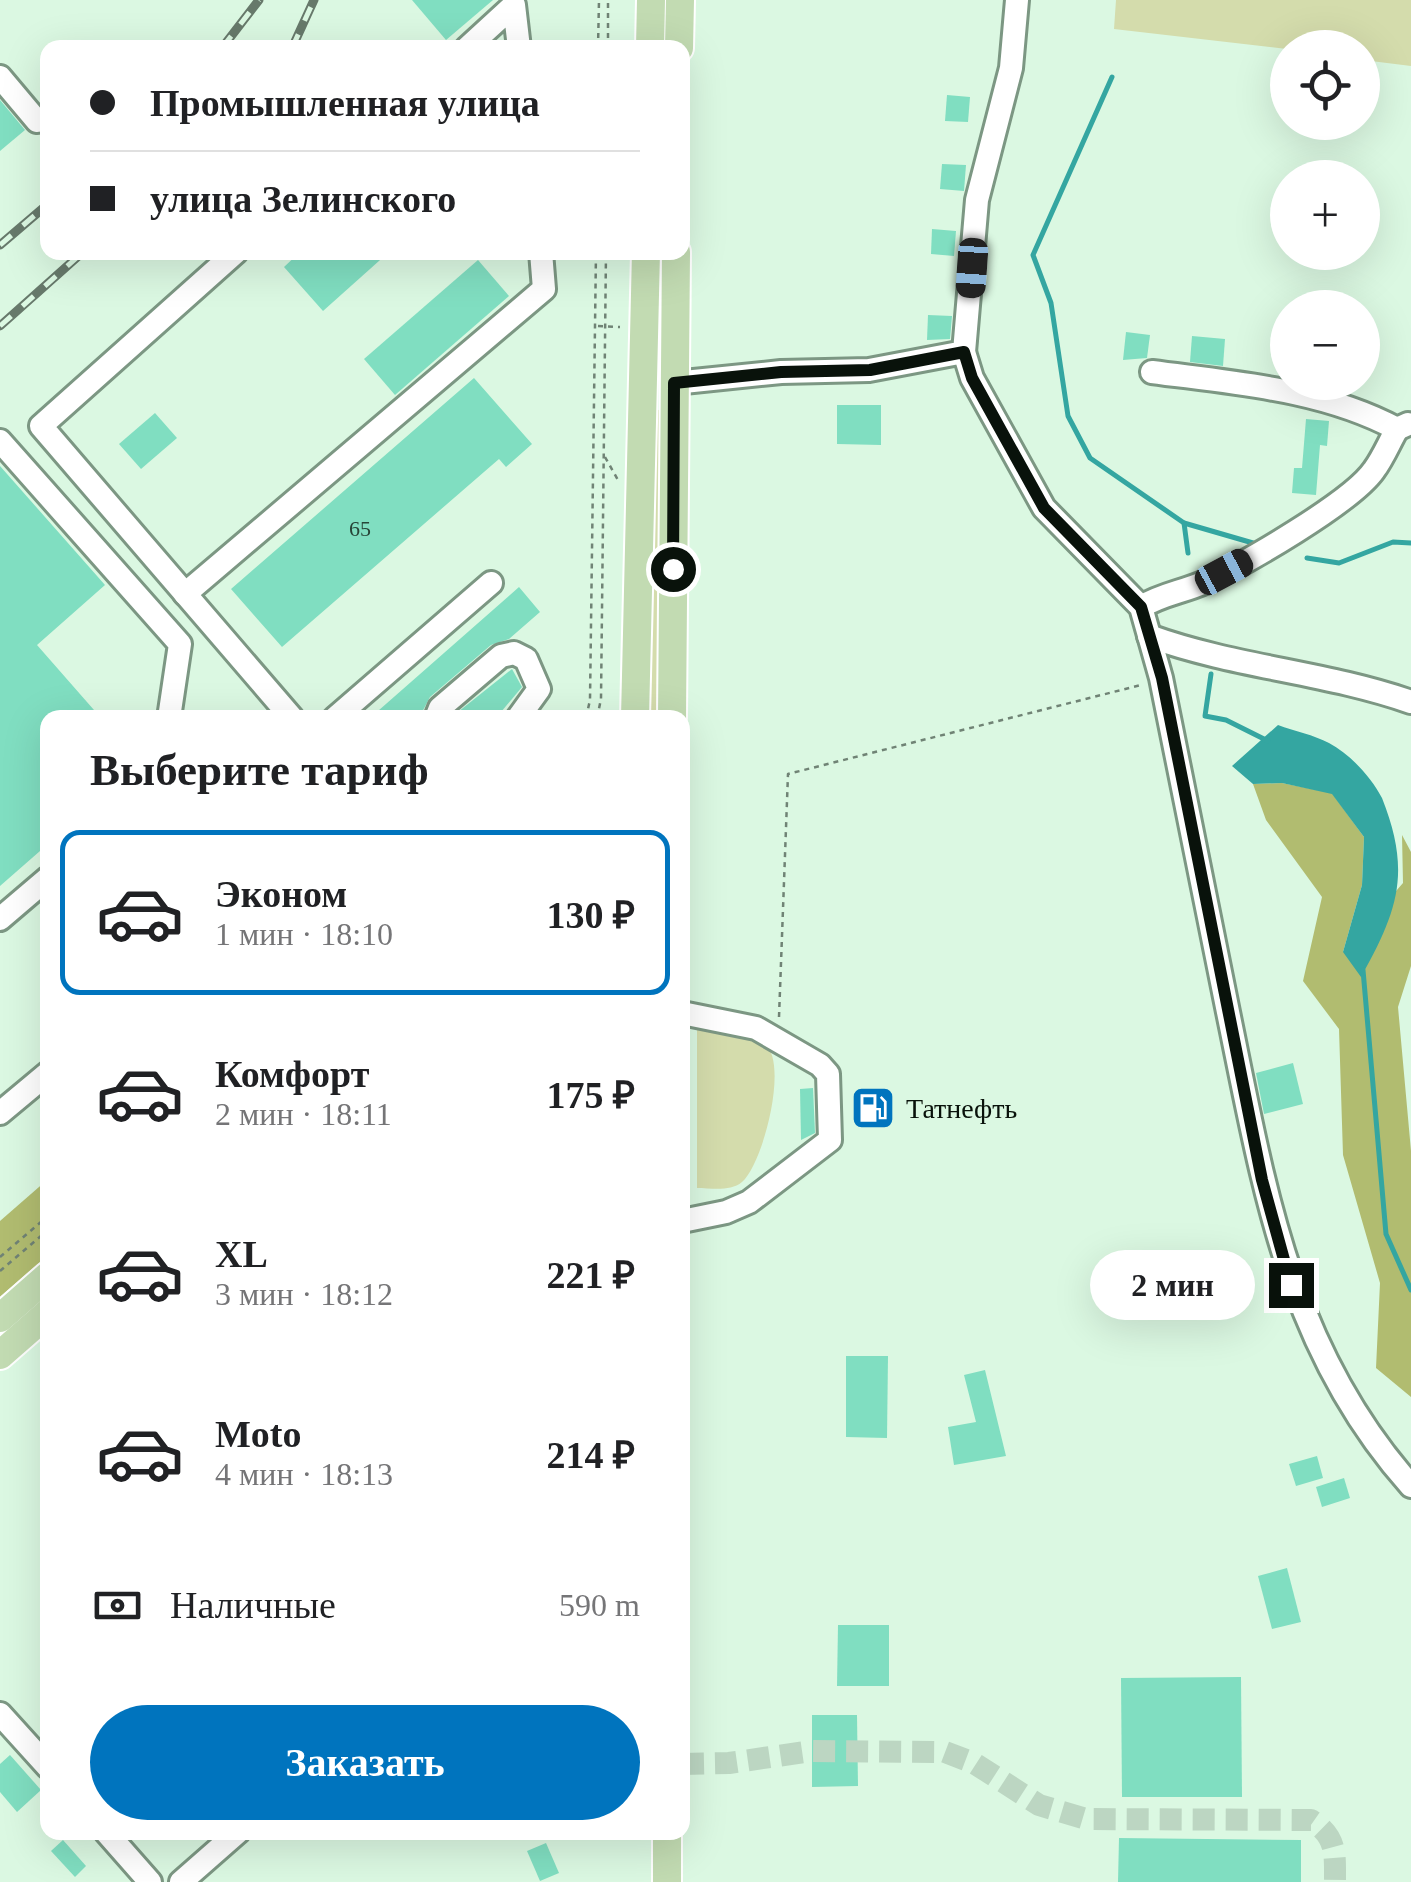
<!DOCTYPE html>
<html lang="ru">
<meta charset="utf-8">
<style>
body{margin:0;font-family:Georgia,serif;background:#f2f2f2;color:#202124;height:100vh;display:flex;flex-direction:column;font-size:38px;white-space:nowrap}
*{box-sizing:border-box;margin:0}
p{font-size:32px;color:#757577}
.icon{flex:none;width:55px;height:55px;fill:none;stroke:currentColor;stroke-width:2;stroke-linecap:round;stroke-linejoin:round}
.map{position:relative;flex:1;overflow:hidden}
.panel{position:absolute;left:40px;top:710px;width:650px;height:1130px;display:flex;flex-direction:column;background:#fff;border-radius:20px;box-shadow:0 10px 40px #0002}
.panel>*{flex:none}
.banner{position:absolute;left:40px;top:40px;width:650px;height:220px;border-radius:20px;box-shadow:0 10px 40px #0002;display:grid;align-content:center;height:220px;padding:0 50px;background:#fff}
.tools{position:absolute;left:1270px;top:30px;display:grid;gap:20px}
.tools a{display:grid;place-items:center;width:110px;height:110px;border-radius:50%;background:#fff;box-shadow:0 10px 40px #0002;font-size:50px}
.end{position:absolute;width:45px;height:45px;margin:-22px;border:12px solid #09120b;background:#fff;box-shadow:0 0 0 5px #fff}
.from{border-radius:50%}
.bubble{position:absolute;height:70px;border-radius:35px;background:#fff;box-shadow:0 10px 40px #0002;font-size:32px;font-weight:800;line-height:70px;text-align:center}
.car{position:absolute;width:30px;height:60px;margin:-30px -15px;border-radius:12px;box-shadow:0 0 8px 2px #0007;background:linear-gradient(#222 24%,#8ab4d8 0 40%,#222 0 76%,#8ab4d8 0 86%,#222 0)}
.banner b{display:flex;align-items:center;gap:35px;height:95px;font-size:38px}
.banner b+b{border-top:2px solid #e0e0e0}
.banner i{width:25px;height:25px;background:#202124}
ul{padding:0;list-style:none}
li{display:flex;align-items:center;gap:30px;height:165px;margin:0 20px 15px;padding:0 30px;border:5px solid transparent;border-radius:20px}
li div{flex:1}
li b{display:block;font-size:38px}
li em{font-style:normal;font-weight:800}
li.active{border-color:#0074be}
li>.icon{width:90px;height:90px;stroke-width:1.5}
h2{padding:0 50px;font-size:45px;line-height:120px}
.pay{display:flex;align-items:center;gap:25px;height:110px;padding:0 50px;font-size:38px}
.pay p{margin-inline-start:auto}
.primary-button{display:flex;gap:20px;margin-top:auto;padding:20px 50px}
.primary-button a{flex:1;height:115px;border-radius:60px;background:#0074be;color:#fff;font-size:40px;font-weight:800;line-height:115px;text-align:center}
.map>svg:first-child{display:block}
.green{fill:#d4dcac}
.forest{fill:#b1bc70}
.water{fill:#34a6a1}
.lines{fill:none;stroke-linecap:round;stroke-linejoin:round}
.stream{stroke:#34a6a1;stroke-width:5}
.building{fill:#80dec1}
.minor-tunnel{stroke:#bcd6c2;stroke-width:22;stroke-dasharray:22 11;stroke-linecap:butt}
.minor-casing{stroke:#7c9783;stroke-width:28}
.major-casing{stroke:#fff;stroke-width:32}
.path{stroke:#708375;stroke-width:2.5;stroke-dasharray:5 5;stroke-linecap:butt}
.minor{stroke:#fff;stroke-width:22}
.major{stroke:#c2dbb2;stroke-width:28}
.rail-casing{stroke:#67796b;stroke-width:9}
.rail{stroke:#dbf8e2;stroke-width:5;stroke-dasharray:15;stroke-linecap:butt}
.route{stroke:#09120b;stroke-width:12}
.labels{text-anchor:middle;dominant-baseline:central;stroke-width:9;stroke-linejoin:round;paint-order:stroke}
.number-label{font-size:22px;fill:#274538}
.poi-label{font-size:28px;fill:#09120b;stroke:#dbf8e2;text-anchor:start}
</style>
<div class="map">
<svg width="1411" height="1882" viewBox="0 0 1411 1882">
<rect width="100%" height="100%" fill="#dbf8e2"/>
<g class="green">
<path d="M1116 0H1411V66L1363 60 1362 48 1287 49 1114 29Z"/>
<path d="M651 410H661L657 717 647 718Z"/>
<path d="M697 1030C718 1032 747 1029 765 1044 789 1063 763 1164 742 1182 730 1192 711 1188 697 1188Z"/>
</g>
<g class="forest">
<path d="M1282 783 1332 793 1364 837 1362 885 1343 952 1403 883 1402 835 1411 852V966L1398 1007 1411 1151V1397L1376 1368 1380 1283 1343 1155 1339 1029 1303 981 1322 897 1266 820 1253 784Z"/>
<path d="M47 1180V1256L0 1297V1221Z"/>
</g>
<path class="water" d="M1278 725C1294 731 1314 735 1329 743 1350 754 1371 777 1382 798 1411 871 1399 909 1361 977L1343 952 1362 885 1364 837 1332 794 1282 783 1253 784 1232 766Z"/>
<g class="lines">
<g class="stream">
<path d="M1112 77 1033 255 1051 303 1068 416 1090 458 1184 523 1253 543"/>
<path d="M1184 523 1188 553"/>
<path d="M1307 558 1339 563 1393 542 1411 543"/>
<path d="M1211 674 1205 716 1226 720 1268 741"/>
<path d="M1363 970 1386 1234 1411 1290"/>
</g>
</g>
<g class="building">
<path d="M412 0H493L446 40Z"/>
<path d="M947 95 970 97 968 122 945 121Z"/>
<path d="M0 100 25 130 0 151Z"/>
<path d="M942 164 966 165 964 191 940 189Z"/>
<path d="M932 229 956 231 954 256 931 254Z"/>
<path d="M300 252H389L323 311 284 267Z"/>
<path d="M478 260 509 296 395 395 364 359Z"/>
<path d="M928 315 952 316 950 339 927 340Z"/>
<path d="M1126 332 1150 335 1147 358 1123 360Z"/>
<path d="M1192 336 1225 339 1223 366 1190 362Z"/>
<path d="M474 378 532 444 506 467 499 459 282 647 231 589Z"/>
<path d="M837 405H881V445L837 444Z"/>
<path d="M155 413 177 438 141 469 119 444Z"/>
<path d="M1306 419 1329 421 1327 446 1320 445 1316 495 1292 493 1294 468H1302Z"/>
<path d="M0 466 105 585 37 645 101 718H48V844L0 886Z"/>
<path d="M519 587 540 612 509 639 491 645 430 697 419 718H370Z"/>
<path d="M512 669 522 687 496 718 453 716Z"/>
<path d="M1293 1063 1303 1104 1264 1114 1256 1073Z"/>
<path d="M813 1088 815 1133 801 1140 800 1089Z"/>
<path d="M859 1092H882V1127L860 1128Z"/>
<path d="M846 1356H888L887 1438 846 1437Z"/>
<path d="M985 1370 1006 1456 954 1465 948 1427 976 1422 964 1375Z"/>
<path d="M1317 1456 1323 1478 1296 1486 1289 1464Z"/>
<path d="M1344 1478 1350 1498 1322 1507 1316 1487Z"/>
<path d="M1287 1568 1301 1622 1272 1629 1258 1576Z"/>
<path d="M838 1625H889V1686H837Z"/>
<path d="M1241 1677 1242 1797H1122L1121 1678Z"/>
<path d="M812 1715H857L858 1786 812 1787Z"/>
<path d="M10 1755 41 1790 17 1812 0 1792V1764Z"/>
<path d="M1119 1838 1301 1840V1882H1118Z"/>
<path d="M63 1840 86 1866 75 1877 51 1851Z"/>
<path d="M546 1843 559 1873 540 1881 527 1851Z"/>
</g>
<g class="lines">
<path class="minor-tunnel" d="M682 1764 729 1763 812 1751 945 1752 974 1763 1039 1805 1086 1819 1311 1820C1337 1837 1335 1853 1335 1882"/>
<defs>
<g id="minor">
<path d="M467 48 514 5 519 48"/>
<path d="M0 77 37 121"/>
<path d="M236 252 41 426 292 718"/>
<path d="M964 352 972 378 1044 508 1141 607 1161 678C1183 790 1206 901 1228 1012 1264 1187 1288 1348 1411 1486"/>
<path d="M1152 372C1234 383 1323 389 1397 429L1408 424"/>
<path d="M674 383 781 372 869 370 964 352 977 200 1011 68 1017 0"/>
<path d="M0 441 180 644 169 718"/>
<path d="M185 594 544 289 541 252"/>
<path d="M1141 607C1162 594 1183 592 1205 582 1243 565 1352 502 1374 470 1383 458 1389 443 1397 429"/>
<path d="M1149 636C1234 667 1325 672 1411 702"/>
<path d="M335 718 491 583"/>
<path d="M436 718 440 708 501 656 514 653 526 659 539 689 518 718"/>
<path d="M0 919 48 878"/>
<path d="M682 1013 756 1028 820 1065 828 1074 830 1140 749 1202 726 1212 682 1221"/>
<path d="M0 1113 48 1073"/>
<path d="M0 1714 48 1767"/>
<path d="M106 1832 150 1882"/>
<path d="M181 1882 238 1832"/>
</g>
<g id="major">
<path d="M650 48 651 0"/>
<path d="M679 48 680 0"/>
<path d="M635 718 646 252"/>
<path d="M672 718 676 252"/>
<path d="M0 1318 48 1276"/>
<path d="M0 1355 48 1313"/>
<path d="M667 1832V1882"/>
</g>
</defs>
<use href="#minor" class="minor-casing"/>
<use href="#major" class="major-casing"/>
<g class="path">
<path d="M598 48 599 0"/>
<path d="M608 48V0"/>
<path d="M598 326 620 327"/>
<path d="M605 457 618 480"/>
<path d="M586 718 590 700 596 252"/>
<path d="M597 718 601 699 606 252"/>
<path d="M779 1017 788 774 1141 685"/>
<path d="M0 1257 48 1216"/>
<path d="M0 1271 48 1230"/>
</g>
<use href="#minor" class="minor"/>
<use href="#major" class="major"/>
<defs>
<g id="rail">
<path d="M222 48 259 0"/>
<path d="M292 48 314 0"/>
<path d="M0 245 48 204"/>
<path d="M0 326 83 252"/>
</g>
</defs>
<use href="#rail" class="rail-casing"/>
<use href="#rail" class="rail"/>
</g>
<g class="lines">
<path class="route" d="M673 569 674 383 781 372 870 370 964 352 972 378 1044 508 1141 607 1162 678 1262 1180 1291 1285"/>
</g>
<defs>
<symbol id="fuel-square" viewBox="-11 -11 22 22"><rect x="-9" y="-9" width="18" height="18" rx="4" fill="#0074be" stroke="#dbf8e2"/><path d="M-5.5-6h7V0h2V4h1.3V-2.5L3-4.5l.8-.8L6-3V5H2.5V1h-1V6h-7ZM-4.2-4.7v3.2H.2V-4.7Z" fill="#fff"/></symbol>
</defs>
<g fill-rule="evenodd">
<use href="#fuel-square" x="848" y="1083" width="50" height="50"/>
</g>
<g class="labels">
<g class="number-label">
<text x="360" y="528">65</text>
</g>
<g class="poi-label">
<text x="906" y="1108">Татнефть</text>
</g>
</g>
</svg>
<div class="tools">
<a><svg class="icon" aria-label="locate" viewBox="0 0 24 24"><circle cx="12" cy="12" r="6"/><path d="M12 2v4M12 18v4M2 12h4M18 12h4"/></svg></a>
<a>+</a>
<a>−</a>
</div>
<i class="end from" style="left:673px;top:569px"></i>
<i class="end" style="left:1291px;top:1285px"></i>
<div class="bubble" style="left:1090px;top:1250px;width:165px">2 мин</div>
<i class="car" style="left:972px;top:268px;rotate:184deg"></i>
<i class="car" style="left:1224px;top:572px;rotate:62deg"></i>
<div class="banner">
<b><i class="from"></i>Промышленная улица</b>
<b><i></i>улица Зелинского</b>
</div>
<section class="panel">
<h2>Выберите тариф</h2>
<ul>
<li class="active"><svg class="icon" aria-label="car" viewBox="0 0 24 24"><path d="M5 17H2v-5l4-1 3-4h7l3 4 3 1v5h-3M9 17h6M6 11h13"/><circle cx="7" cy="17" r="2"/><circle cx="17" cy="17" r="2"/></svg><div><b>Эконом</b><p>1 мин · 18:10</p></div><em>130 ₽</em></li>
<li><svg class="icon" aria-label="car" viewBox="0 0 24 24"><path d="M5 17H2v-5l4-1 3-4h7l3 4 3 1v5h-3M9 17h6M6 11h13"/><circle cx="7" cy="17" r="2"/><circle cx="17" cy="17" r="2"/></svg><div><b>Комфорт</b><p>2 мин · 18:11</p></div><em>175 ₽</em></li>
<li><svg class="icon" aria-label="car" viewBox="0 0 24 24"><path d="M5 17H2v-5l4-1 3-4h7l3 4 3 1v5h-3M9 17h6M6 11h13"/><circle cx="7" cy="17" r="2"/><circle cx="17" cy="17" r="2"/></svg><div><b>XL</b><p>3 мин · 18:12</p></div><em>221 ₽</em></li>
<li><svg class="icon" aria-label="car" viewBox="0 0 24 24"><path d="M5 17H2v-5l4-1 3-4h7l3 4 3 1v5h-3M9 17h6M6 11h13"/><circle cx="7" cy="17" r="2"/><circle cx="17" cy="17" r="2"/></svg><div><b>Moto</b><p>4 мин · 18:13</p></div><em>214 ₽</em></li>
</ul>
<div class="pay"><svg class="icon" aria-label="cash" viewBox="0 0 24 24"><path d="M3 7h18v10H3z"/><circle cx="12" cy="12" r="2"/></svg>Наличные<p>590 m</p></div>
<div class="primary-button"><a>Заказать</a></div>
</section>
</div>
